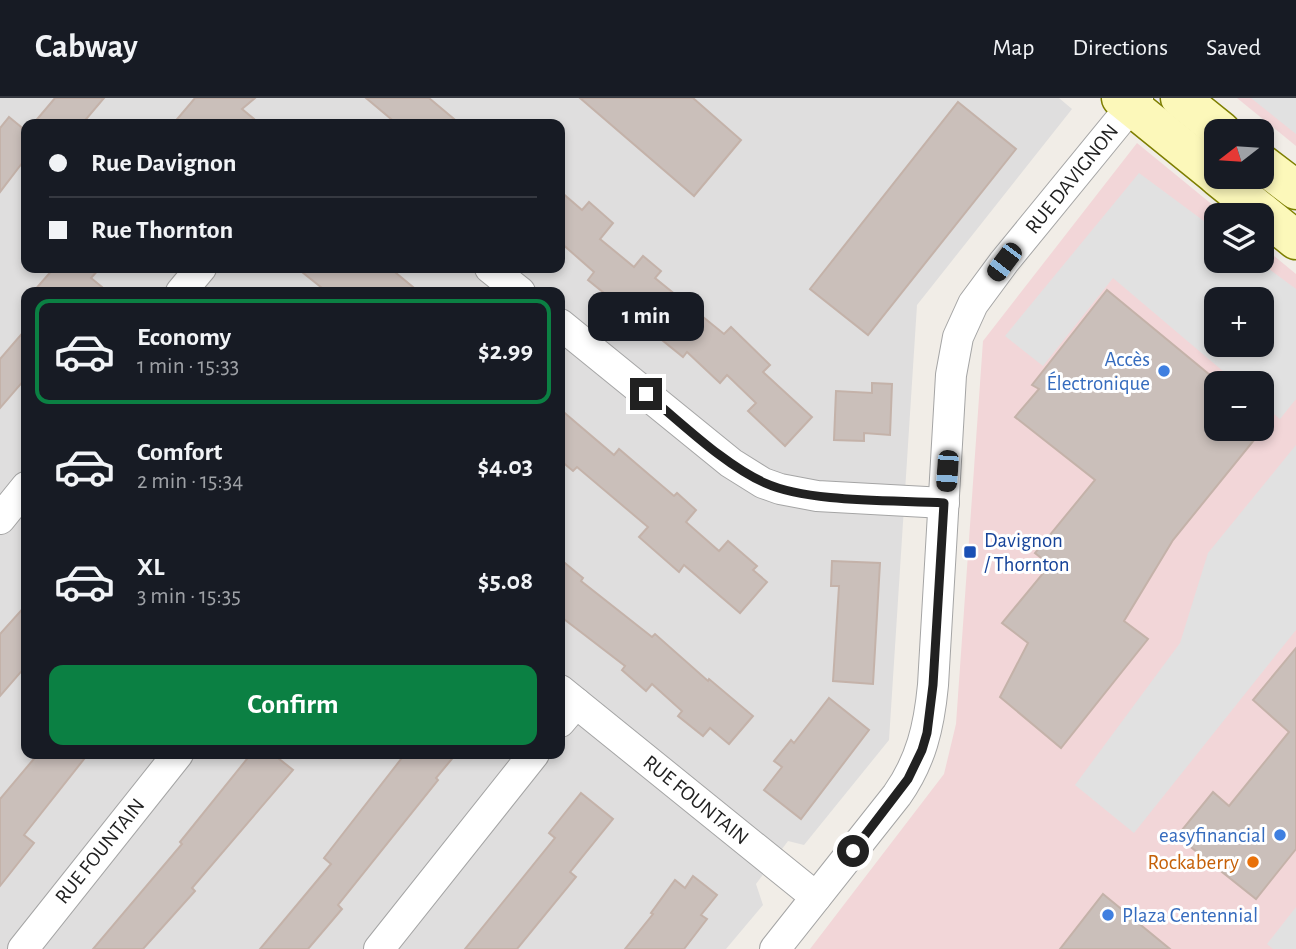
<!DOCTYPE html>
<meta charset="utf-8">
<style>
body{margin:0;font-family:"Alegreya Sans",sans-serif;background:#20242c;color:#f1f3f6;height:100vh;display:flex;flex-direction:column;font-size:26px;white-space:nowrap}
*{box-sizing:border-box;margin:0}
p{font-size:23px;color:#9ea1a6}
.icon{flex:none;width:38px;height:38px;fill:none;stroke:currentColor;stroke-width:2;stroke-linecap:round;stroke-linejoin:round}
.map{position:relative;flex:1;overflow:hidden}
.sheet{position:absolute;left:21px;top:189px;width:544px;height:472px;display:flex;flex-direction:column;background:#171b24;border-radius:14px;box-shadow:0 4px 10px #0003}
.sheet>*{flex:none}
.hud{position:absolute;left:21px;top:21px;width:544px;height:154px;border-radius:14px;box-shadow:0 4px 10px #0003;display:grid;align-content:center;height:154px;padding:0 28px;background:#171b24}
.needle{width:46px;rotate:253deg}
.buttons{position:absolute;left:1204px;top:21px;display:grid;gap:14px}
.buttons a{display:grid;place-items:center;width:70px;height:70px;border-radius:14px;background:#171b24;box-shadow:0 4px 10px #0003;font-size:35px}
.end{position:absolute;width:32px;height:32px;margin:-16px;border:9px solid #212121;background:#fff;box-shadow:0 0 0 4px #fff}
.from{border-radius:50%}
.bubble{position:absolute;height:49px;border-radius:14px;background:#171b24;box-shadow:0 4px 10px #0003;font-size:23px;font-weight:700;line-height:49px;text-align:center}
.car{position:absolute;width:21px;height:42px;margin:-21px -10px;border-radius:9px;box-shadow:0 0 5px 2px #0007;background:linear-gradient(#222 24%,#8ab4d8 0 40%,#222 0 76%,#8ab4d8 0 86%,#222 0)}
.hud b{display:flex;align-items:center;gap:24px;height:66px;font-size:26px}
.hud b+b{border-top:2px solid #363941}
.hud i{width:18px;height:18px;background:#f1f3f6}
ul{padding:12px 0 0;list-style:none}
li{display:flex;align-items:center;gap:21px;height:105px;margin:0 14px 10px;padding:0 14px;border:4px solid transparent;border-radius:14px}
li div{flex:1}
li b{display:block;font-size:26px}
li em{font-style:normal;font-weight:700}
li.on{border-color:#0b8043}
li>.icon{width:63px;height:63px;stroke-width:1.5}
.cta{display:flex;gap:14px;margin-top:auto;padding:14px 28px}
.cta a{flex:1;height:80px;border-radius:14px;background:#0b8043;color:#fff;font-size:28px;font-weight:700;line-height:80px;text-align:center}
header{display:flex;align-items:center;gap:42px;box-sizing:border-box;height:98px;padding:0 35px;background:#171b24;border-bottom:2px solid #363941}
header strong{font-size:33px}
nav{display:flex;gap:38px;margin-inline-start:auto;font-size:24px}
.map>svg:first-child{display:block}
.residential{fill:#dfdede;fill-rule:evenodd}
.commercial{fill:#f2d6d8;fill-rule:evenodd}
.parking{fill:#e1e1e1;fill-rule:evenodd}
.building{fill:#cabfba;stroke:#c4b2a9;stroke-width:2}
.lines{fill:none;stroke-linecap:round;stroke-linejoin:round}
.street-casing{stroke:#a5a5a5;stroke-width:32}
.secondary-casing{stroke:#7e7f01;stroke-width:41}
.street{stroke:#fff;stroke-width:30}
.secondary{stroke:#fcf8ba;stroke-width:38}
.route{stroke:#212121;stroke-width:9}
.shop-dot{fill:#3f7fe0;stroke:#fff;stroke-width:2.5}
.transit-dot{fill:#1a4fb4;stroke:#fff;stroke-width:2.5}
.food-dot{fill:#e8710a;stroke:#fff;stroke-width:2.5}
.labels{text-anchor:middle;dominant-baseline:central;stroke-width:6;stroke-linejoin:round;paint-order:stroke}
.street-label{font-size:21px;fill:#212121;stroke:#fff}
.shop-label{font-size:21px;fill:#366cbe;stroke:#fff;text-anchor:end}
.transit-label{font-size:21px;fill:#164399;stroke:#fff;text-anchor:start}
.food-label{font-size:21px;fill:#c56008;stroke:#fff;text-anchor:end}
</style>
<header>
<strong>Cabway</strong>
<nav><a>Map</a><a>Directions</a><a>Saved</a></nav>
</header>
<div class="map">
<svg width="1296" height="851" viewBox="0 0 1296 851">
<rect width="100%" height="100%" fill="#f1ede7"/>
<path class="residential" d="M0 0H1059L1072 11 917 207 889 642 804 747 788 743 756 786 763 807 726 851H0ZM26 26H560V170H26ZM26 194H560V656H26Z"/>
<g class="commercial">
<path d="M1237 0H1296V48Z"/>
<path d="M1137 45 1225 117H1216V163H1262V148L1296 176V851H810L944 676 956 626 983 243ZM1216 201H1262V247H1216ZM1216 285H1262V331H1216Z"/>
</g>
<g class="parking">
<path d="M1251 0H1296V36Z"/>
<path d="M1139 75 1216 132V163H1258L1296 191V301L1280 321 1262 306V285H1237L1113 180 1043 268 1005 238ZM1216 201H1262V247H1216Z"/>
<path d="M1296 347V532L1134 735 1075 687 1180 545 1208 455Z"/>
<path d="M1296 809V851H1273L1267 846Z"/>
</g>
<g class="building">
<path d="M55 0H104L82 26H33Z"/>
<path d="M195 0H255L242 11 260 26H173Z"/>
<path d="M366 0H429L460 26H397Z"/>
<path d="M580 0H693L741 42 694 98Z"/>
<path d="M958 4 1016 51 868 237 810 191Z"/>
<path d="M9 19 26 33V60L0 94V30Z"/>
<path d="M560 93 582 112 589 104 613 125 600 141 634 169 643 158 661 173 655 180 724 236 731 229 770 267 763 274 812 319 785 348 748 313 756 305 727 277 720 285 687 254 683 259 588 182 594 174 560 144Z"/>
<path d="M54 170H100L91 180 108 194H33Z"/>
<path d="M297 170H390L419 194H327Z"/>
<path d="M1107 192 1216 282V331H1263L1173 442 1124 523 1148 541 1061 650 1000 599 1028 545 1002 525 1050 467 1035 455 1095 382 1015 319 1039 291 1032 287Z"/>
<path d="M26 231V280L0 310V261Z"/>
<path d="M872 285 892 286 890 337 864 335V343L834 342 836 293 872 295Z"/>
<path d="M560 311 614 357 619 351 674 398 677 395 696 412 686 424 719 453 728 443 757 468 753 472 767 484 740 515 684 467 679 474 639 439 648 429 577 369 573 373 560 362Z"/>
<path d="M560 461 583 480 581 483 652 539 655 536 708 583 709 581 753 618 729 646 710 630 703 638 678 618 682 613 652 586 646 593 622 572 625 568 560 518Z"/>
<path d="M832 463 880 465 873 586 833 583 839 488H831Z"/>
<path d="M26 507V568L0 598V536Z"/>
<path d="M1296 550V751L1256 801 1177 738 1213 694 1229 708 1289 634 1253 602Z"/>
<path d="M829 600 869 632 801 721 764 692 782 669 774 663 791 642 794 645Z"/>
<path d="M38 656H88L24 737 34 745 0 788V701Z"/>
<path d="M251 656H273L293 672 192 790 195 793 143 851H93L182 746 180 744Z"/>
<path d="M405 656H456L436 680 438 682 338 807 342 811 308 851H260L331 766 324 760Z"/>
<path d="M581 695 613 721 570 774 576 779 517 851H465L555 740 549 735Z"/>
<path d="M693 778 717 797 701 817 707 821 684 851H625L653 816 651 815 675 782 685 790Z"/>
<path d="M1103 796 1170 851H1060Z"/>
</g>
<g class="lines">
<defs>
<g id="street">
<path d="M490 170 520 194"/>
<path d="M181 194 201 170"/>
<path d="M560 226 731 365 763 385 780 391 817 398 944 405"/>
<path d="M0 421 26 389"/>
<path d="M560 592 816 799"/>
<path d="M560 624 576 605"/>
<path d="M23 851 178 656"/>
<path d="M379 851 534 656"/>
<path d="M775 851 897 697C921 663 929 629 933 587L951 277 958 239 973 206 1004 164 1138 0"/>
</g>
<g id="secondary">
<path d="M1121 0 1216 77"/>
<path d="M1180 0 1221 33"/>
<path d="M1262 66 1296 92"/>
<path d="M1218 79 1296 142"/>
</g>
</defs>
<use href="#street" class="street-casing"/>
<use href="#secondary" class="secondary-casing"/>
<use href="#street" class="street"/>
<use href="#secondary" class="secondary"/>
</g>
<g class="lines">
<path class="route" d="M646 296C681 324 724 367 765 385 809 405 894 402 944 405L933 587 927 635 922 652 908 681 853 753"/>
</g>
<g class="shop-dot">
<circle cx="1164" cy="273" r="7"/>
<circle cx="1280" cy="737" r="7"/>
<circle cx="1108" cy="817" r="7"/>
</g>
<rect class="transit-dot" x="963" y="447" width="14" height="14" rx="3.5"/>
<circle class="food-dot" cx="1253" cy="764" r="7"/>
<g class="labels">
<g class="street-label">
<text transform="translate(1072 81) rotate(-51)">RUE DAVIGNON</text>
<text transform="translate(696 702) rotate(39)">RUE FOUNTAIN</text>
<text transform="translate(100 753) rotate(-51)">RUE FOUNTAIN</text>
</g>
<g class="shop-label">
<text x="1150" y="261">Accès<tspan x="1150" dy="24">Électronique</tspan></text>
<text x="1266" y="737">easyfinancial</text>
<text x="1122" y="817" text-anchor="start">Plaza Centennial</text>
</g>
<g class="transit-label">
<text x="984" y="442">Davignon<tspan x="984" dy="24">/ Thornton</tspan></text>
</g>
<g class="food-label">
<text x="1239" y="764">Rockaberry</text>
</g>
</g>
</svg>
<div class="buttons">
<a><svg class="needle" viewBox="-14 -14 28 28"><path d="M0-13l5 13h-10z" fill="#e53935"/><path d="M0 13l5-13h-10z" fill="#9ea1a6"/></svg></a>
<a><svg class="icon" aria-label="layers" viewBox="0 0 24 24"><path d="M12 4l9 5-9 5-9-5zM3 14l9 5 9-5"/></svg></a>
<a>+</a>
<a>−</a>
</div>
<i class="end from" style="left:853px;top:753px"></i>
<i class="end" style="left:646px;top:296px"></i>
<div class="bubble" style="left:588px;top:194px;width:116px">1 min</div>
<i class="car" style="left:1004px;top:164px;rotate:217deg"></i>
<i class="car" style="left:947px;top:373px;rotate:184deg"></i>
<div class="hud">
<b><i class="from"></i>Rue Davignon</b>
<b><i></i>Rue Thornton</b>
</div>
<section class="sheet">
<ul>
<li class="on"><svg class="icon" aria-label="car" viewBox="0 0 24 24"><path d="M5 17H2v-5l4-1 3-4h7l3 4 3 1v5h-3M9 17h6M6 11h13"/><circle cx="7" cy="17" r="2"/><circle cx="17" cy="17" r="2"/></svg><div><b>Economy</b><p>1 min · 15:33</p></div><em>$2.99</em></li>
<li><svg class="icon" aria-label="car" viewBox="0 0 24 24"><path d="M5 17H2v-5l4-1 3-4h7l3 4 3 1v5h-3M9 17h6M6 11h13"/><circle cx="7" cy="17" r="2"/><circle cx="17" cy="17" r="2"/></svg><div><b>Comfort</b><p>2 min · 15:34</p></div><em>$4.03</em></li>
<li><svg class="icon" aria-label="car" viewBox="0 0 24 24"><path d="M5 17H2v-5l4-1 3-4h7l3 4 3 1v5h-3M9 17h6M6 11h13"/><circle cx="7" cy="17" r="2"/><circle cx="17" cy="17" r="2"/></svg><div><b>XL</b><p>3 min · 15:35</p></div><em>$5.08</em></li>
</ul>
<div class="cta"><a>Confirm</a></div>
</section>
</div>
